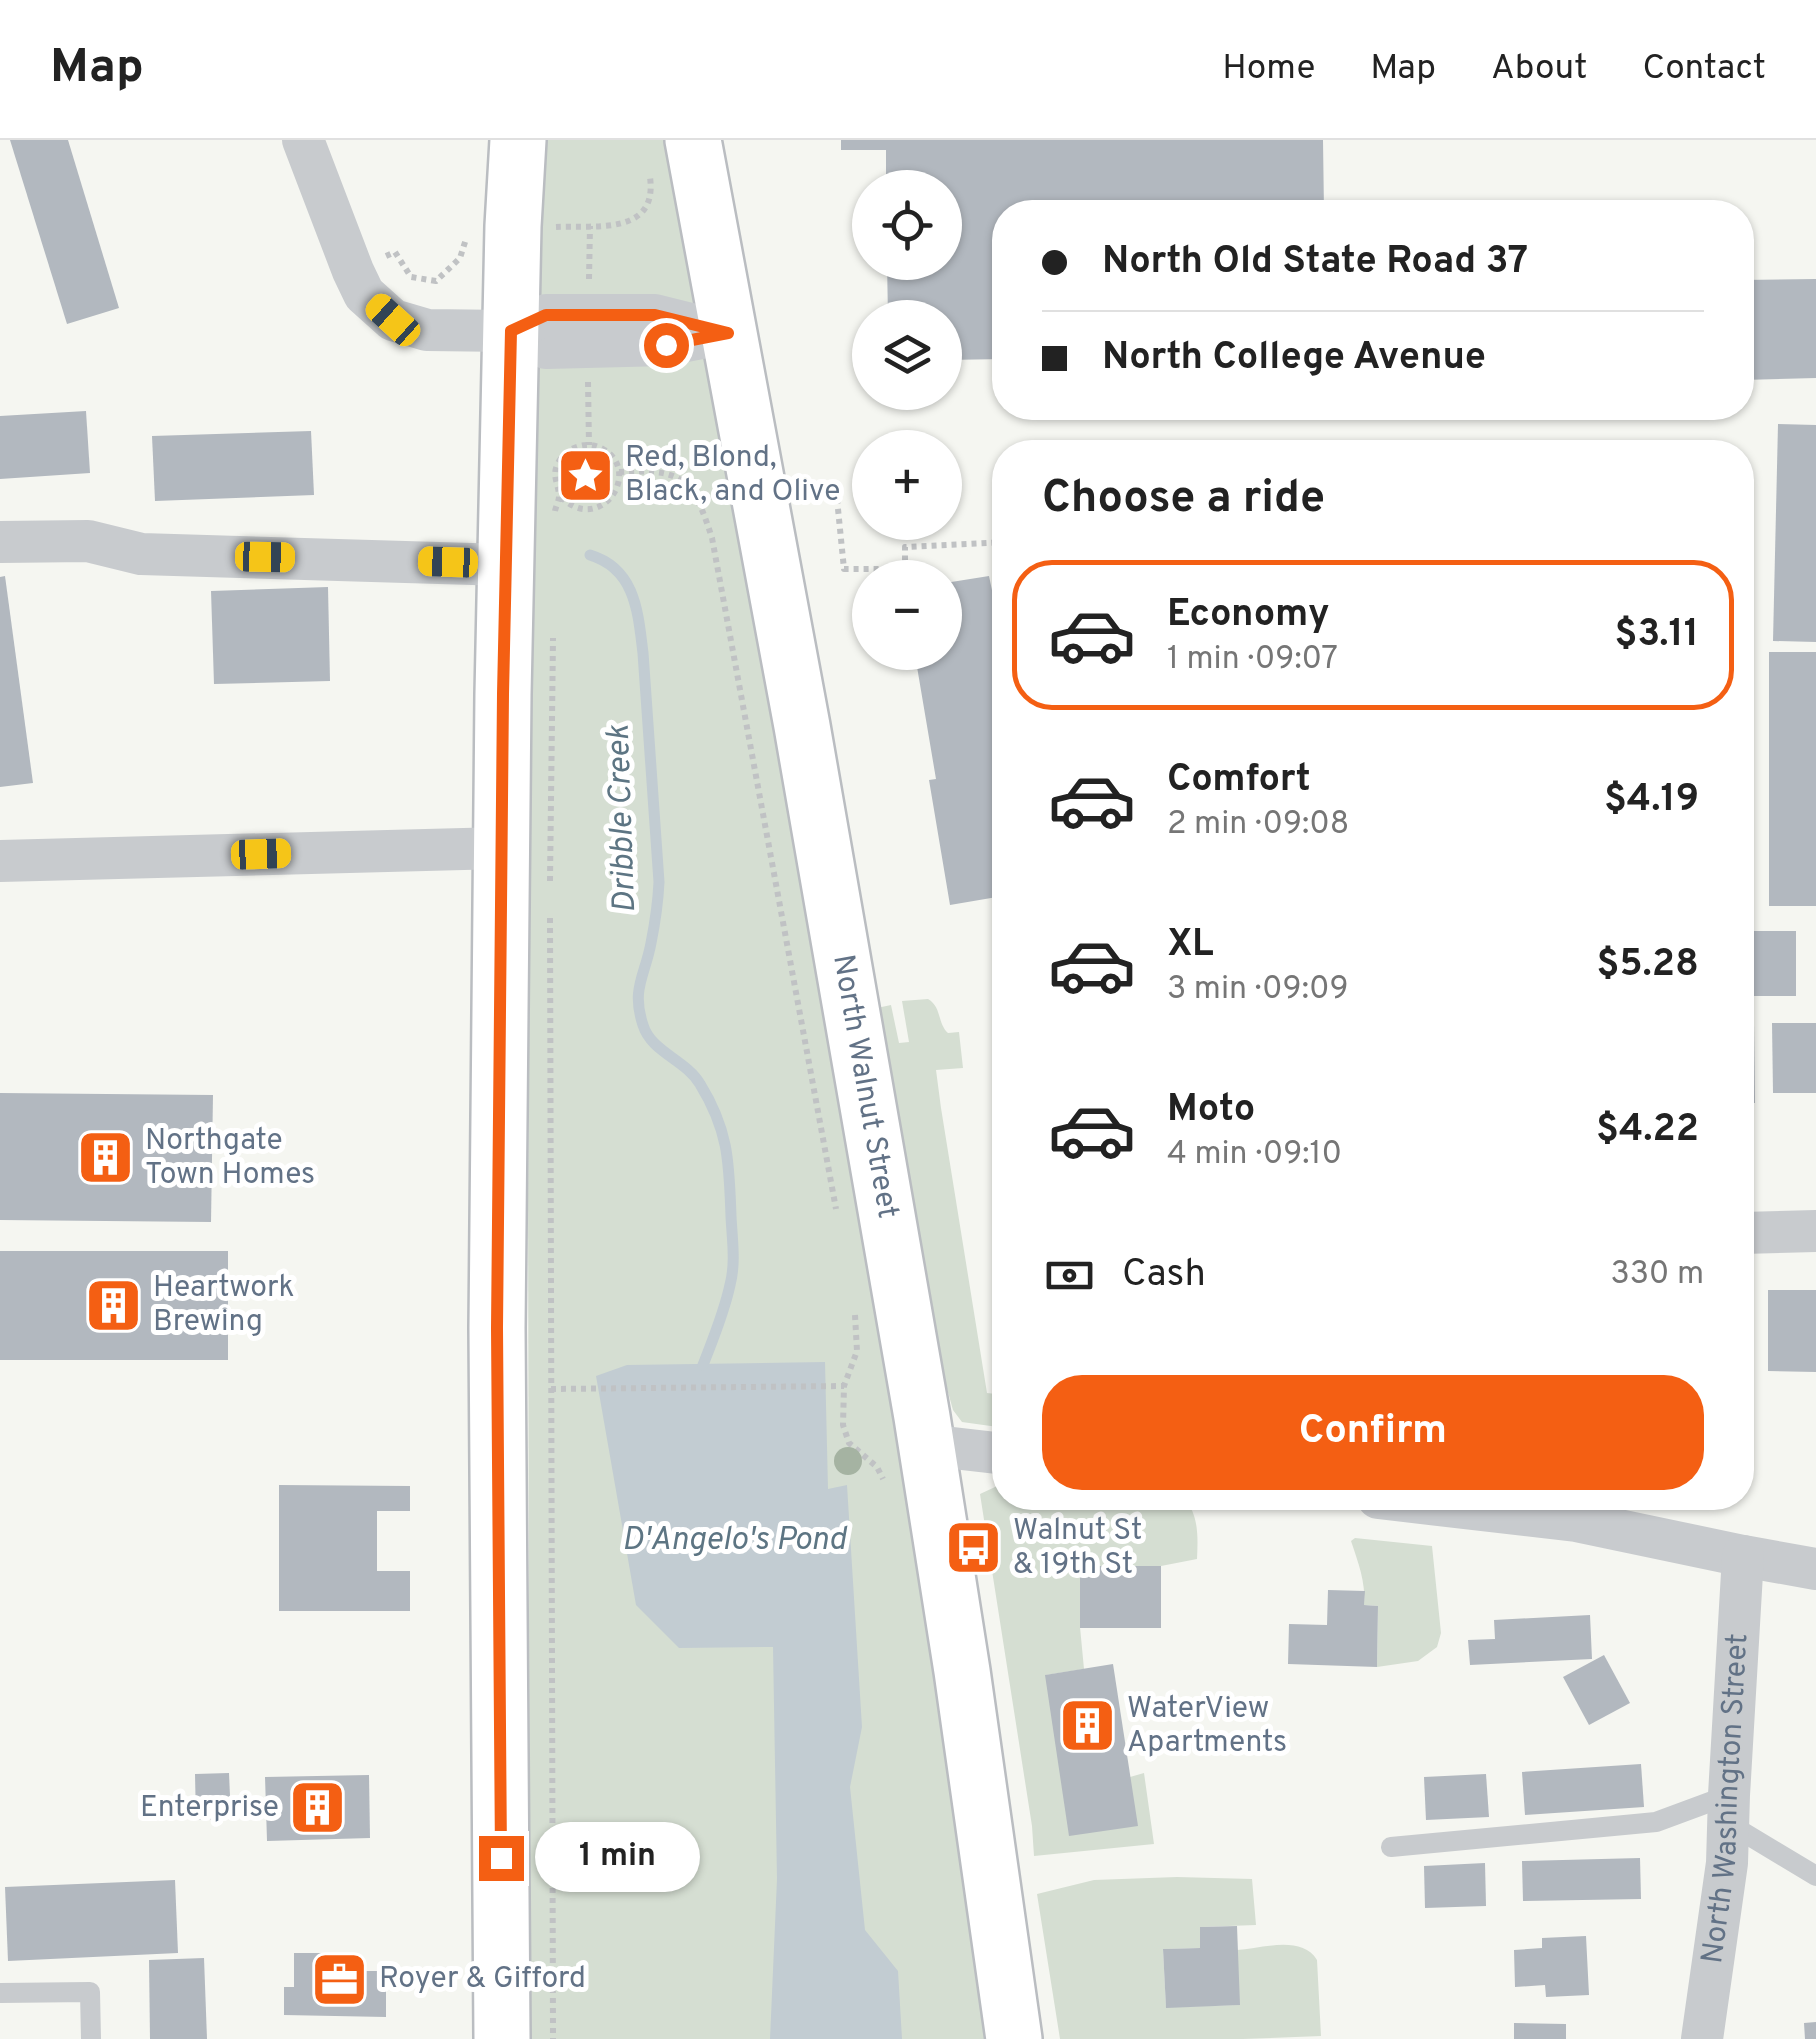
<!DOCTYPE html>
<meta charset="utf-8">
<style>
body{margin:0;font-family:Overpass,sans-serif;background:#f2f2f2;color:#222;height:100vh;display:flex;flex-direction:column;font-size:38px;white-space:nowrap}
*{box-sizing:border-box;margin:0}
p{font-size:32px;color:#767676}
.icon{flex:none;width:55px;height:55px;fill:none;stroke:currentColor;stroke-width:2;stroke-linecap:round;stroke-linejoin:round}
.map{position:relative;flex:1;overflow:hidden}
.sheet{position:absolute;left:992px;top:300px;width:762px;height:1070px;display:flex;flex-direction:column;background:#fff;border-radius:40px;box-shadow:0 2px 8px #0004}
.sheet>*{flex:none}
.banner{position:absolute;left:992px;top:60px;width:762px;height:220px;border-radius:40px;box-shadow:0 2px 8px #0004;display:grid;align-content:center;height:220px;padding:0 50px;background:#fff}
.buttons{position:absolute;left:852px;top:30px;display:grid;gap:20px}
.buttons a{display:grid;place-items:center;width:110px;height:110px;border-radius:50%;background:#fff;box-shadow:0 2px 8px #0004;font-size:50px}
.end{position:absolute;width:45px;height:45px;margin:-22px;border:12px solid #f45f13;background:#fff;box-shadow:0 0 0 5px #fff}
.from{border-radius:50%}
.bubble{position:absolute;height:70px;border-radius:35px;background:#fff;box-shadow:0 2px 8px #0004;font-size:32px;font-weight:700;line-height:70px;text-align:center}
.car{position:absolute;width:30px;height:60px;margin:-30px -15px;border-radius:12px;box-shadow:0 0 8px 2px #0007;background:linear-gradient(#f5c518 24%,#345 0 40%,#f5c518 0 76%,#345 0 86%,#f5c518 0)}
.banner b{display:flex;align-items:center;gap:35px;height:95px;font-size:38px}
.banner b+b{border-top:2px solid #e0e0e0}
.banner i{width:25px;height:25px;background:#222}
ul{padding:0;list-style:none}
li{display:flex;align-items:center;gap:30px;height:150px;margin:0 20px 15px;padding:0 30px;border:5px solid transparent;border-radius:40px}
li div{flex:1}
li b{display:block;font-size:38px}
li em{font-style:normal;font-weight:700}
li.active{border-color:#f45f13}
li>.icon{width:90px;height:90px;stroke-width:1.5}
h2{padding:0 50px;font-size:45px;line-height:120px}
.pay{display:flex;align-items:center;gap:25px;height:110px;padding:0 50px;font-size:38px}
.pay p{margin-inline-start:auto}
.action{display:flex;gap:20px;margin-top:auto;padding:20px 50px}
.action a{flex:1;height:115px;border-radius:40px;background:#f45f13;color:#fff;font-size:40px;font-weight:700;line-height:115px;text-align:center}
header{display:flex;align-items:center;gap:60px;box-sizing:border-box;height:140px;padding:0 50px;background:#fff;border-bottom:2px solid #e0e0e0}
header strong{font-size:48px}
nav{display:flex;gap:55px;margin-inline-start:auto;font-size:35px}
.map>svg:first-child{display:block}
.green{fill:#d5ded2}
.water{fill:#c2ccd2}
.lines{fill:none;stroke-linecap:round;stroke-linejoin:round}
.stream{stroke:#c2ccd2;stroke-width:11}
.building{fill:#b2b8bf}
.primary-casing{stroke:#babdc1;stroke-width:60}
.path{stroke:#c0c2c4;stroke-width:6;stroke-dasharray:5 5;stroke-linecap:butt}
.lane{stroke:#c8cbce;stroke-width:20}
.street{stroke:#c8cbce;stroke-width:42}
.primary{stroke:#fff;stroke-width:55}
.tree{fill:#a5b3a2}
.route{stroke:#f45f13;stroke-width:12}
.labels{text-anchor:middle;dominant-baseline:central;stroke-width:10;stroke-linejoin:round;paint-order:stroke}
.poi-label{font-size:30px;fill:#627286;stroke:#fff;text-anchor:start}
.street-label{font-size:30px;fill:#627286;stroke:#fff}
.water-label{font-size:32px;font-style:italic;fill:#5d7583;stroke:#fff}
</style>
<header>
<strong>Map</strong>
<nav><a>Home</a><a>Map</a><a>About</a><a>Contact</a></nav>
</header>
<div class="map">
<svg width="1816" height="1899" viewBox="0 0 1816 1899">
<rect width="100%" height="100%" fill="#f5f6f1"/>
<g class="green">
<path d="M543 0H671L879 1153 994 1899H530L528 1058 532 449Z"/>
<path d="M928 859C942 867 937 883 948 893L959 892 963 928 936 930 941 968 987 1253 1005 1255V1288L962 1282 953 1270 946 1245 877 868 891 865 899 903 909 902 902 861Z"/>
<path d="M1005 1345V1358H1184C1199 1375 1198 1397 1197 1419L1161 1426H1080V1487L1084 1529 1046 1535 1130 1637 1144 1633 1154 1704 1034 1716 1032 1686 980 1354 995 1347Z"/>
<path d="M1355 1398 1432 1406 1441 1493 1437 1507 1418 1521 1377 1527 1378 1466 1364 1465C1366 1442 1358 1422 1351 1401Z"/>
<path d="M1177 1737 1252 1739 1256 1785 1200 1787V1808L1163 1809 1166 1867 1239 1865 1237 1810C1263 1808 1302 1795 1317 1820L1321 1896 1243 1899H1060L1037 1754 1094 1740Z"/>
</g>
<path class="water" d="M825 1222 828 1349 847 1345 862 1587 850 1647 865 1790 898 1831 902 1899H770L777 1739 773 1507 679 1508 636 1465 596 1236 627 1225Z"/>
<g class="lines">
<path class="stream" d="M590 415C636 429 638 473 643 513L659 742C658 763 655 783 651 803 645 836 631 849 643 885 651 912 686 920 700 944 729 991 729 1023 731 1076 732 1099 736 1122 730 1145 724 1173 713 1199 703 1225"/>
</g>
<g class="building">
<path d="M10 0H68L119 168 67 184Z"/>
<path d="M841 0H1323L1324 72H1005V219L945 220V178H888L887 122H945V48H886V10H841Z"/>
<path d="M1816 139V238L1742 240V140Z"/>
<path d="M86 271 90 333 0 339V276Z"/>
<path d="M1778 284 1816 285V502L1773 501Z"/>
<path d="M311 291 314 355 155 361 152 296Z"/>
<path d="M5 436 33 643 0 647V437Z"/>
<path d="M989 436 993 455 1005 453V747L995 748 997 757 950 765 929 640 936 639 915 515 902 517 901 512H945V443Z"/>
<path d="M328 447 330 541 214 544 211 451Z"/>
<rect x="1769" y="512" width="47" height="254"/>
<rect x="1742" y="791" width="54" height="65"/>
<path d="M1772 883H1816V953H1773Z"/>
<path d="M1742 884H1754L1755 963H1742Z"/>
<path d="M0 953 213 955 211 1082 0 1080Z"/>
<rect x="0" y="1111" width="228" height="109"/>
<path d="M1768 1150H1816V1232L1768 1231Z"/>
<path d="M279 1345 410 1346V1371H377V1431H410V1471H279Z"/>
<rect x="1080" y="1426" width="81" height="62"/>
<path d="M1328 1450 1365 1451 1364 1465 1378 1466 1377 1527 1288 1524 1289 1484 1327 1485Z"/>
<path d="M1590 1475 1592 1519 1470 1525 1468 1500 1495 1499 1494 1480Z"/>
<path d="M1604 1515 1630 1563 1589 1585 1563 1537Z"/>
<path d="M1113 1524 1138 1686 1069 1696 1045 1535Z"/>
<path d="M1641 1624 1644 1667 1525 1675 1522 1632Z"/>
<path d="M229 1633 231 1679 196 1680 195 1634Z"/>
<path d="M1486 1634 1489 1677 1426 1680 1424 1637Z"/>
<path d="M369 1635 370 1698 267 1701 265 1637Z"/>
<path d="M1640 1718 1641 1759 1523 1761 1522 1721Z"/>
<path d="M1485 1723 1486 1766 1425 1768 1424 1726Z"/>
<path d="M175 1740 178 1813 8 1821 5 1747Z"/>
<path d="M1237 1786 1240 1865 1166 1868 1163 1809 1200 1808V1787Z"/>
<path d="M1586 1796 1589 1855 1546 1857 1545 1845 1515 1847 1514 1810 1542 1808V1798Z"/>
<path d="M294 1813H355V1831H386V1877L284 1875V1847H294Z"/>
<path d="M204 1818 207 1899H150L149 1820Z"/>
<path d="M1816 1882V1899H1805L1804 1883Z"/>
<path d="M1514 1883 1566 1884V1899H1514Z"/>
</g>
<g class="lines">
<defs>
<g id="primary">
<path id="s2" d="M693 0 802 586 922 1277 962 1531 1014 1899"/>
<path d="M502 1899 497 1188 503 554 513 86 518 0"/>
</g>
</defs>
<use href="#primary" class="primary-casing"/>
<g class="path">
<path d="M556 87C595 85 658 96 650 37"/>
<path d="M386 116 395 112 411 137 436 141 460 118 466 99"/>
<path d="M589 139 590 86"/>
<path d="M588 242 589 305"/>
<path d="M619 332C682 329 692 336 712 398L836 1069"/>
<path d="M807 349 831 346 836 349 844 429H905V407L1005 402"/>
<path d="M555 371C556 366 559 361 559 356 559 345 552 337 557 325 561 316 570 308 580 306 588 304 596 305 603 309 644 332 599 398 559 355"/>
<path d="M550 741 553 498"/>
<path d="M550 778 553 1899"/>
<path d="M855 1175 857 1211 844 1246 843 1285 849 1303 877 1327 883 1339"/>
<path d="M551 1249 844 1246"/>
</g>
<g class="lane">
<path d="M1728 1683 1816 1736"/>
<path d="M1391 1707 1656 1682 1729 1655"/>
<path d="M0 1853 90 1852 91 1899"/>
</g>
<g class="street">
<path d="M303 0 353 131 364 154 393 180 427 190 511 191 546 208 666 205 728 193"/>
<path d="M511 191 546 175H655L715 190"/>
<path d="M0 402 88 401 141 414 506 425"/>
<path d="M0 721 502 708"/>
<path d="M1742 1093 1816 1091"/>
<path d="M927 1305 1005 1314"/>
<path d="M1378 1358 1576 1381 1743 1416 1816 1429"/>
<path id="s1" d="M1702 1899 1727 1723 1729 1655 1743 1416"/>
</g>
<use href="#primary" class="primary"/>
</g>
<circle class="tree" cx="848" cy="1321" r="14"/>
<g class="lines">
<path class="route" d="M501 1718 497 1188 503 554 511 191 546 175H655L728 193 666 205"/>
</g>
<defs>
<symbol id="sight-square" viewBox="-11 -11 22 22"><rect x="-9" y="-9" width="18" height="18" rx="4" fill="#f45f13" stroke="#fff"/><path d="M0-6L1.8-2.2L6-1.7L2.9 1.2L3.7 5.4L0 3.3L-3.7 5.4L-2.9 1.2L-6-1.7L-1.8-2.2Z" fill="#fff"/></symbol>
<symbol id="building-square" viewBox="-11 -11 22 22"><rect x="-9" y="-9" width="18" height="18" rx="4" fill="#f45f13" stroke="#fff"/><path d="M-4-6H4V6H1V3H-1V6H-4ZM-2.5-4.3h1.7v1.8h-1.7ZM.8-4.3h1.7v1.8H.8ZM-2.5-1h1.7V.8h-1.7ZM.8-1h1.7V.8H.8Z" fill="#fff"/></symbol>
<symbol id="bus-square" viewBox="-11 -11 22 22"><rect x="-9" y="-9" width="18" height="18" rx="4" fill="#f45f13" stroke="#fff"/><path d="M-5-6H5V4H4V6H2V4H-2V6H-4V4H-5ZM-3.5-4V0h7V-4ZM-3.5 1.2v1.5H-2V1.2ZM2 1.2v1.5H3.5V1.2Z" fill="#fff"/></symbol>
<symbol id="office-square" viewBox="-11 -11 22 22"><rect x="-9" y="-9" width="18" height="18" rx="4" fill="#f45f13" stroke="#fff"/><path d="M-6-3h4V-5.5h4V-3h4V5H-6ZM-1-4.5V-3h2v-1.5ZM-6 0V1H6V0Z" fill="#fff"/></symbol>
</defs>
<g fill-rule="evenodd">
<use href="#sight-square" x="554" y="304" width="63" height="63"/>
<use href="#building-square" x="74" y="986" width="63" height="63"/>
<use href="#building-square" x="82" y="1134" width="63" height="63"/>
<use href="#bus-square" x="942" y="1376" width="63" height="63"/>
<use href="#building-square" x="1056" y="1554" width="63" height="63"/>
<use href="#building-square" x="286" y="1636" width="63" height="63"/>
<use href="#office-square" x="308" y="1808" width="63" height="63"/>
</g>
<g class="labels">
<g class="poi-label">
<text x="625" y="318">Red, Blond,<tspan x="625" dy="34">Black, and Olive</tspan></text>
<text x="145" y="1001">Northgate<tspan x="145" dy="34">Town Homes</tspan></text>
<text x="153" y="1148">Heartwork<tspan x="153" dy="34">Brewing</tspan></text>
<text x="1013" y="1391">Walnut St<tspan x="1013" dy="34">&amp; 19th St</tspan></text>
<text x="1127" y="1569">WaterView<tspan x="1127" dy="34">Apartments</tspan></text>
<text x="279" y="1668" text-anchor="end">Enterprise</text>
<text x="379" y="1839">Royer &amp; Gifford</text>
</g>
<g class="street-label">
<text stroke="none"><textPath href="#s2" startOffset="962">North Walnut Street</textPath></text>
<text stroke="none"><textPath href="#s1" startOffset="242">North Washington Street</textPath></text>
</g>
<g class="water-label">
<text transform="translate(623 679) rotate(-92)">Dribble Creek</text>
<text x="734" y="1401">D'Angelo's Pond</text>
</g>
</g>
</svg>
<div class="buttons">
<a><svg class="icon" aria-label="locate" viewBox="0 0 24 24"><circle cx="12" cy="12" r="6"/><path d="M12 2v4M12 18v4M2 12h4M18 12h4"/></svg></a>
<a><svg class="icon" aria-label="layers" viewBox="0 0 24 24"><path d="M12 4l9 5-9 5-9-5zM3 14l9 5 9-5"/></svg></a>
<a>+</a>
<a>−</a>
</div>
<i class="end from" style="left:666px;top:205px"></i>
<i class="end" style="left:501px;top:1718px"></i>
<div class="bubble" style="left:535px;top:1682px;width:165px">1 min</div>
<i class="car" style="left:393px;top:180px;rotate:312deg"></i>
<i class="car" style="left:265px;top:417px;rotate:91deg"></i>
<i class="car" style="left:448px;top:422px;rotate:272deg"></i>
<i class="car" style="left:261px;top:714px;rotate:88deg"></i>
<div class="banner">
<b><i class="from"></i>North Old State Road 37</b>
<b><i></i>North College Avenue</b>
</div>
<section class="sheet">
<h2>Choose a ride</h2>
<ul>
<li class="active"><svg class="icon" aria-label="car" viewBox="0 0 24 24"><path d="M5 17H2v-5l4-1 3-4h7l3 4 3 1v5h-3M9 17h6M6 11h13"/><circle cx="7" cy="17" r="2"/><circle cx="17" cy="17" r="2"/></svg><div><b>Economy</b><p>1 min · 09:07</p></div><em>$3.11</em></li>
<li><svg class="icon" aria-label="car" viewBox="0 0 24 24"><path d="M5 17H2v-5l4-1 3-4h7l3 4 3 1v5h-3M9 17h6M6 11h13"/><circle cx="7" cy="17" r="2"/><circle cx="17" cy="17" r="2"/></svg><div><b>Comfort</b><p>2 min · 09:08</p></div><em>$4.19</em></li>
<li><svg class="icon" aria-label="car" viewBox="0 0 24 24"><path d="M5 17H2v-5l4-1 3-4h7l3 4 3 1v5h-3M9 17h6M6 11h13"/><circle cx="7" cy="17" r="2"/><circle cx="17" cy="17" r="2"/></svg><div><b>XL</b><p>3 min · 09:09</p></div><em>$5.28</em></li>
<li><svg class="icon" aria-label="car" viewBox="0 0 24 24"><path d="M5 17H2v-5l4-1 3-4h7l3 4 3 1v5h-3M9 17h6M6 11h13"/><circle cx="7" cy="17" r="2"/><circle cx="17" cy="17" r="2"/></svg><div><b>Moto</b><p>4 min · 09:10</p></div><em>$4.22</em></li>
</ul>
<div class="pay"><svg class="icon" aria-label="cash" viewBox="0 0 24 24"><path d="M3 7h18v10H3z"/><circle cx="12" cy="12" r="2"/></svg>Cash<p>330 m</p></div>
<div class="action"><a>Confirm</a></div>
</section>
</div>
